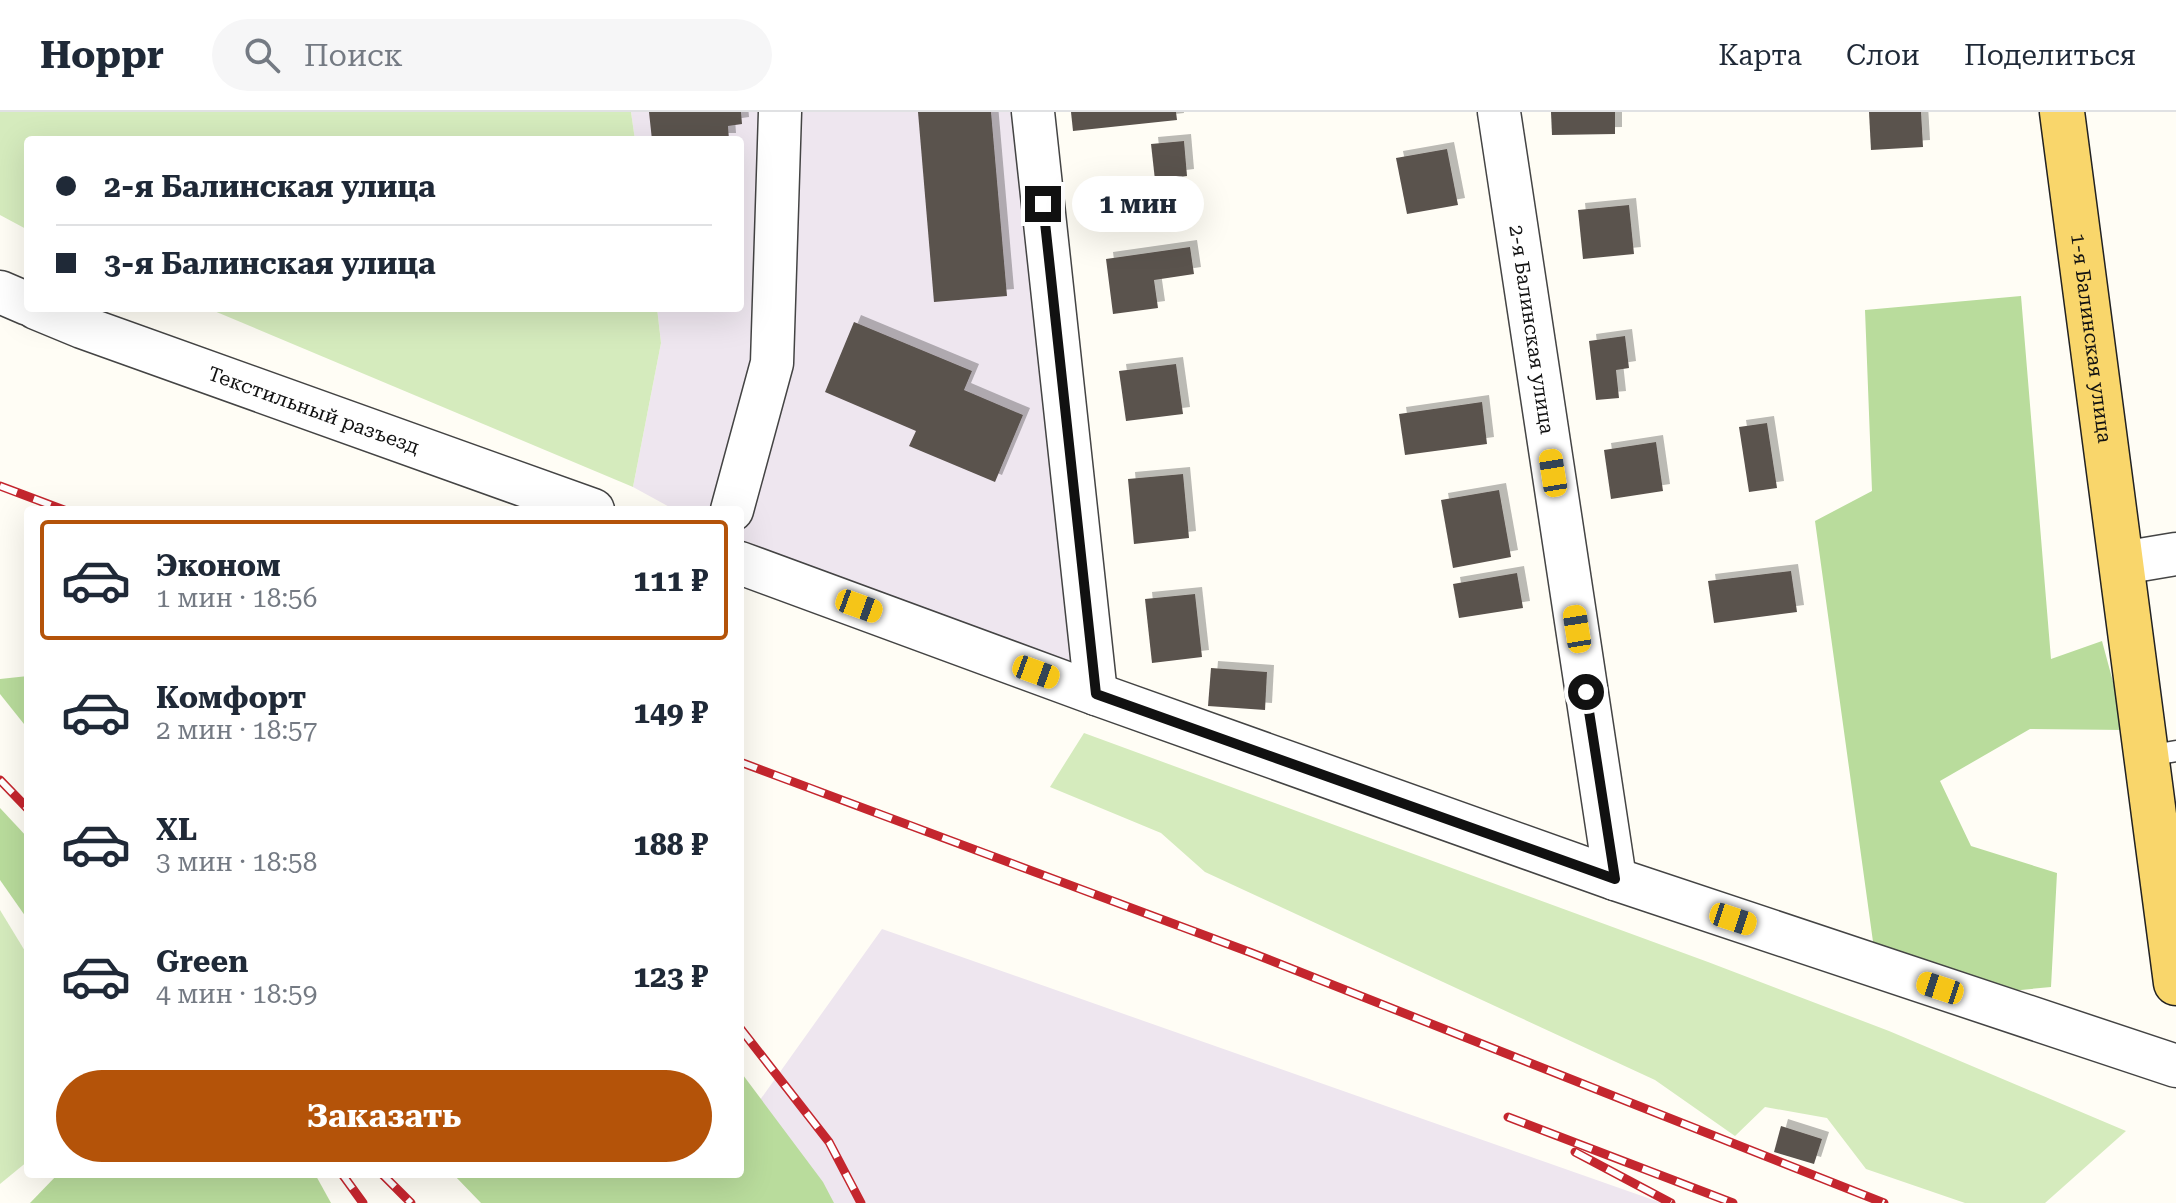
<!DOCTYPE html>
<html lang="ru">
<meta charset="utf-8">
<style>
body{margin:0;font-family:"Roboto Serif",serif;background:#f6f6f7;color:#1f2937;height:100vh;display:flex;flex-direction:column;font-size:30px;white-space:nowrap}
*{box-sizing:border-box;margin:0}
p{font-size:26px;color:#747a83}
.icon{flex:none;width:44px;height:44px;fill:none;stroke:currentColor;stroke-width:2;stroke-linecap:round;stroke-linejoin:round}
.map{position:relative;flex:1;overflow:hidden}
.panel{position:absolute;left:24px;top:394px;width:720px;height:672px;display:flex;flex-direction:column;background:#fff;border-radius:8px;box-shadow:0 8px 32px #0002}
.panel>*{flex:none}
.banner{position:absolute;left:24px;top:24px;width:720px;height:176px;border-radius:8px;box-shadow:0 8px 32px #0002;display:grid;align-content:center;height:176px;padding:0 32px;background:#fff}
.end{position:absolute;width:36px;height:36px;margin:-18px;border:10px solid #111;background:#fff;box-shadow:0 0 0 4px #fff}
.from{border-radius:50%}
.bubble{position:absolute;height:56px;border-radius:28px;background:#fff;box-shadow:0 8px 32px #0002;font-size:26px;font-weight:700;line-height:56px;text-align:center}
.car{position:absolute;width:24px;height:48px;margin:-24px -12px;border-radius:10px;box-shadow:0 0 6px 2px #0007;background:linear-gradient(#f5c518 24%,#345 0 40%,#f5c518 0 76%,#345 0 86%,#f5c518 0)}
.banner b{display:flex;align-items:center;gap:28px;height:76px;font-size:30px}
.banner b+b{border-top:2px solid #e0e1e3}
.banner i{width:20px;height:20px;background:#1f2937}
ul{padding:14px 0 0;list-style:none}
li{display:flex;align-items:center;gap:24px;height:120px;margin:0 16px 12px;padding:0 16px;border:4px solid transparent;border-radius:8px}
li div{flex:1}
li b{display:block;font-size:30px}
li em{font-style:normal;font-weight:700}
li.active{border-color:#b45309}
li>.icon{width:72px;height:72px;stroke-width:1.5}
.button{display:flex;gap:16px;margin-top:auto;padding:16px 32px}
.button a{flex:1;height:92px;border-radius:48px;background:#b45309;color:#fff;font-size:32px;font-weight:700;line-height:92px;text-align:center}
header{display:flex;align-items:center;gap:48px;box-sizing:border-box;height:112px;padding:0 40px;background:#fff;border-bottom:2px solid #e0e1e3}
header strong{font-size:38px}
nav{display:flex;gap:44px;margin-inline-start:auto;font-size:28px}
.search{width:560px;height:72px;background:#f6f6f7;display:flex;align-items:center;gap:20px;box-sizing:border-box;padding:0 28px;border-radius:44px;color:#747a83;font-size:30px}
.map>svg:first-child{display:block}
.industrial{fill:#eee6ef}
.green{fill:#d5ebbd}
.forest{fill:#b9dc9c}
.building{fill:#5a524d;filter:url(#shadow)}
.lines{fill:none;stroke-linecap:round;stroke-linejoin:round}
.lane-casing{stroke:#444;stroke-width:23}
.street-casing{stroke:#444;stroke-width:45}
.primary-casing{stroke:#222;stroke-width:47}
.lane{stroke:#fff;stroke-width:20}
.street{stroke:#fff;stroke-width:42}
.primary{stroke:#f9d66b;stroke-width:44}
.rail-casing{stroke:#c4262e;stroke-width:9}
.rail{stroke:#fff;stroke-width:6;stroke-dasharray:18;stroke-linecap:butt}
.route{stroke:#111;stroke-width:10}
.labels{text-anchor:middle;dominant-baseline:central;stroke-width:8;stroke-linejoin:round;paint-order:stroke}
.street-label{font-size:20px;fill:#111;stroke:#fff}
</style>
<header>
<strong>Hoppr</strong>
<div class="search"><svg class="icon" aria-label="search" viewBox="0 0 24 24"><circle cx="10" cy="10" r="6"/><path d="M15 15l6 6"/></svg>Поиск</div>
<nav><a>Карта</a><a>Слои</a><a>Поделиться</a></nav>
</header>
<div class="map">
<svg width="2176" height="1091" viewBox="0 0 2176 1091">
<defs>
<filter id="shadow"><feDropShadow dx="7" dy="-7" stdDeviation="0" flood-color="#0004"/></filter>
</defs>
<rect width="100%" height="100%" fill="#fffdf5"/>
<g class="industrial">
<path d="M631 0H1017L1082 559 740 433V398H675L633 375 661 231 657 196H740V28H635Z"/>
<path d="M882 817 1662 1091H687L740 1062V1016Z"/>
</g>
<g class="green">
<path d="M0 0H631L635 28H28V118L0 103Z"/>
<path d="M207 196H657L661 231 633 375Z"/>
<path d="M1084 621 1708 850 1889 919 2126 1019 2045 1091H1965L1866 1057 1827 1006 1765 995 1735 1024 1655 968 1205 760 1161 721 1050 675Z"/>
<path d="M0 798 28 844V1049L0 1072Z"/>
</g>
<g class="forest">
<path d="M2021 184 2051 547 2102 529 2126 618 2030 617 1940 669 1971 734 2057 761 2051 875 1989 881 1874 837 1815 409 1872 379 1865 198Z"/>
<path d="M28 564V617L0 582V567Z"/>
<path d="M0 696 28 726V808L0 768Z"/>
<path d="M740 959 823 1070 834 1091H481L453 1062H740Z"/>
<path d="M58 1062H315L331 1091H30Z"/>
</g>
<g class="building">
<path d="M649 0H741L742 12 728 14 729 28H652Z"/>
<path d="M918 0H991L1007 184 934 190Z"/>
<path d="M1071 0H1176L1177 8 1073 19Z"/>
<path d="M1551 0H1615V22L1552 23Z"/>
<path d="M1869 0H1921L1923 35 1871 38Z"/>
<path d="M1184 29 1187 64 1155 68 1151 32Z"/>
<path d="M1447 37 1458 93 1407 102 1396 46Z"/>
<path d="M1629 93 1634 142 1583 147 1578 98Z"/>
<path d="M1190 135 1194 162 1154 168 1158 196 1113 202 1106 147Z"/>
<path d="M854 210 972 259 964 278 1023 303 995 370 909 334 916 319 825 280Z"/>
<path d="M1625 224 1629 256 1616 258 1619 286 1596 288 1589 229Z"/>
<path d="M1176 252 1183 302 1126 309 1119 259Z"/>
<path d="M1482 290 1487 332 1405 343 1399 302Z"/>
<path d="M1767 311 1777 376 1749 380 1739 315Z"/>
<path d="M1656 330 1663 379 1611 387 1604 338Z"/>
<path d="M1183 362 1189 426 1134 432 1128 367Z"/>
<path d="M1499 378 1511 445 1453 456 1441 388Z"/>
<path d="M1791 459 1797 500 1714 511 1708 469Z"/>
<path d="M1517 461 1523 496 1459 506 1453 472Z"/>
<path d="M1195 482 1202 545 1152 551 1145 487Z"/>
<path d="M1211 556 1267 560 1265 598 1208 594Z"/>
<path d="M1781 1014 1822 1027 1814 1052 1774 1040Z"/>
</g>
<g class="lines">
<defs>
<path id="lane" d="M2147 644 2176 639"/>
<g id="street">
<path d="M1033 0 1096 582"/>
<path id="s1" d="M1499 0 1615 767"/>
<path d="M0 180 28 192"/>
<path id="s2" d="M36 196 82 215 593 398"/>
<path d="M732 398 772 251 780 0"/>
<path d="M740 451 1096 582 1615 767 2176 954"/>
<path d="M2122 451 2176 442"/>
</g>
<g id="primary">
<path id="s3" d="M2062 0 2176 871"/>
</g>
</defs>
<use href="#lane" class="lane-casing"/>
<use href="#street" class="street-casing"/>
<use href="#primary" class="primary-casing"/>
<use href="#lane" class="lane"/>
<use href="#street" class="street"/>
<use href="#primary" class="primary"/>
<defs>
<g id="rail">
<path d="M0 374 64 398"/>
<path d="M740 650 1252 841 1884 1091"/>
<path d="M0 668 28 697"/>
<path d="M740 916 829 1030 861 1091"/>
<path d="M1508 1005 1733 1091"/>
<path d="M1575 1040 1671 1091"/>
<path d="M342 1062 363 1091"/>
<path d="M382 1062 411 1091"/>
</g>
</defs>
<use href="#rail" class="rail-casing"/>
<use href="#rail" class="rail"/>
</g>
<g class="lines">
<path class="route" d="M1043 92 1096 582 1615 767 1586 580"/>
</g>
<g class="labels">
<g class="street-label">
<text stroke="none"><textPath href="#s1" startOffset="220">2-я Балинская улица</textPath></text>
<text stroke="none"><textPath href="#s3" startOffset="228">1-я Балинская улица</textPath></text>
<text stroke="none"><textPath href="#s2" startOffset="296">Текстильный разъезд</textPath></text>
</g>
</g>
</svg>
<i class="end from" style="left:1586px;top:580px"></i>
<i class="end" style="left:1043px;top:92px"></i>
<div class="bubble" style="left:1072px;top:64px;width:132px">1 мин</div>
<i class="car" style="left:1553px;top:361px;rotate:351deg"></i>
<i class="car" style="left:859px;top:494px;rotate:110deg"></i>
<i class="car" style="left:1577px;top:517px;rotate:351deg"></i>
<i class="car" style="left:1036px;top:560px;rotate:110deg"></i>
<i class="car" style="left:1733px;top:807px;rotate:108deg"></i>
<i class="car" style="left:1940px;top:876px;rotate:288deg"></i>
<div class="banner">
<b><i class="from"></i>2-я Балинская улица</b>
<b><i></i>3-я Балинская улица</b>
</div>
<section class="panel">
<ul>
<li class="active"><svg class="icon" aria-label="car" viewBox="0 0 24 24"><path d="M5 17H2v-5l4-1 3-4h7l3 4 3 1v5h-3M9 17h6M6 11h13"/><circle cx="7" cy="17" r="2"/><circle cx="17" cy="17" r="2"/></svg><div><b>Эконом</b><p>1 мин · 18:56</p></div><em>111 ₽</em></li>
<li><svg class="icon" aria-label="car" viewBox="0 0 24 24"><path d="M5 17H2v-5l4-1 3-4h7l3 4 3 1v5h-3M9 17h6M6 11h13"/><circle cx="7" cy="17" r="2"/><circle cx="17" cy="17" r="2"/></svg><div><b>Комфорт</b><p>2 мин · 18:57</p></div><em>149 ₽</em></li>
<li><svg class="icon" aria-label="car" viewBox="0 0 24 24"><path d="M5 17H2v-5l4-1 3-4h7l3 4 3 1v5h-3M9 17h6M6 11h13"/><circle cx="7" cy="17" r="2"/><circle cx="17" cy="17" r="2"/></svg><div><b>XL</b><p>3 мин · 18:58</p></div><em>188 ₽</em></li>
<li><svg class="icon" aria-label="car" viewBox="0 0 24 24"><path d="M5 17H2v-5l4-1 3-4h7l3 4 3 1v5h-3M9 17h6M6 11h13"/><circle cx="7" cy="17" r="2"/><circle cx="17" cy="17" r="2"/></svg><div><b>Green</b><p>4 мин · 18:59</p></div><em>123 ₽</em></li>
</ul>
<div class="button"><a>Заказать</a></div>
</section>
</div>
